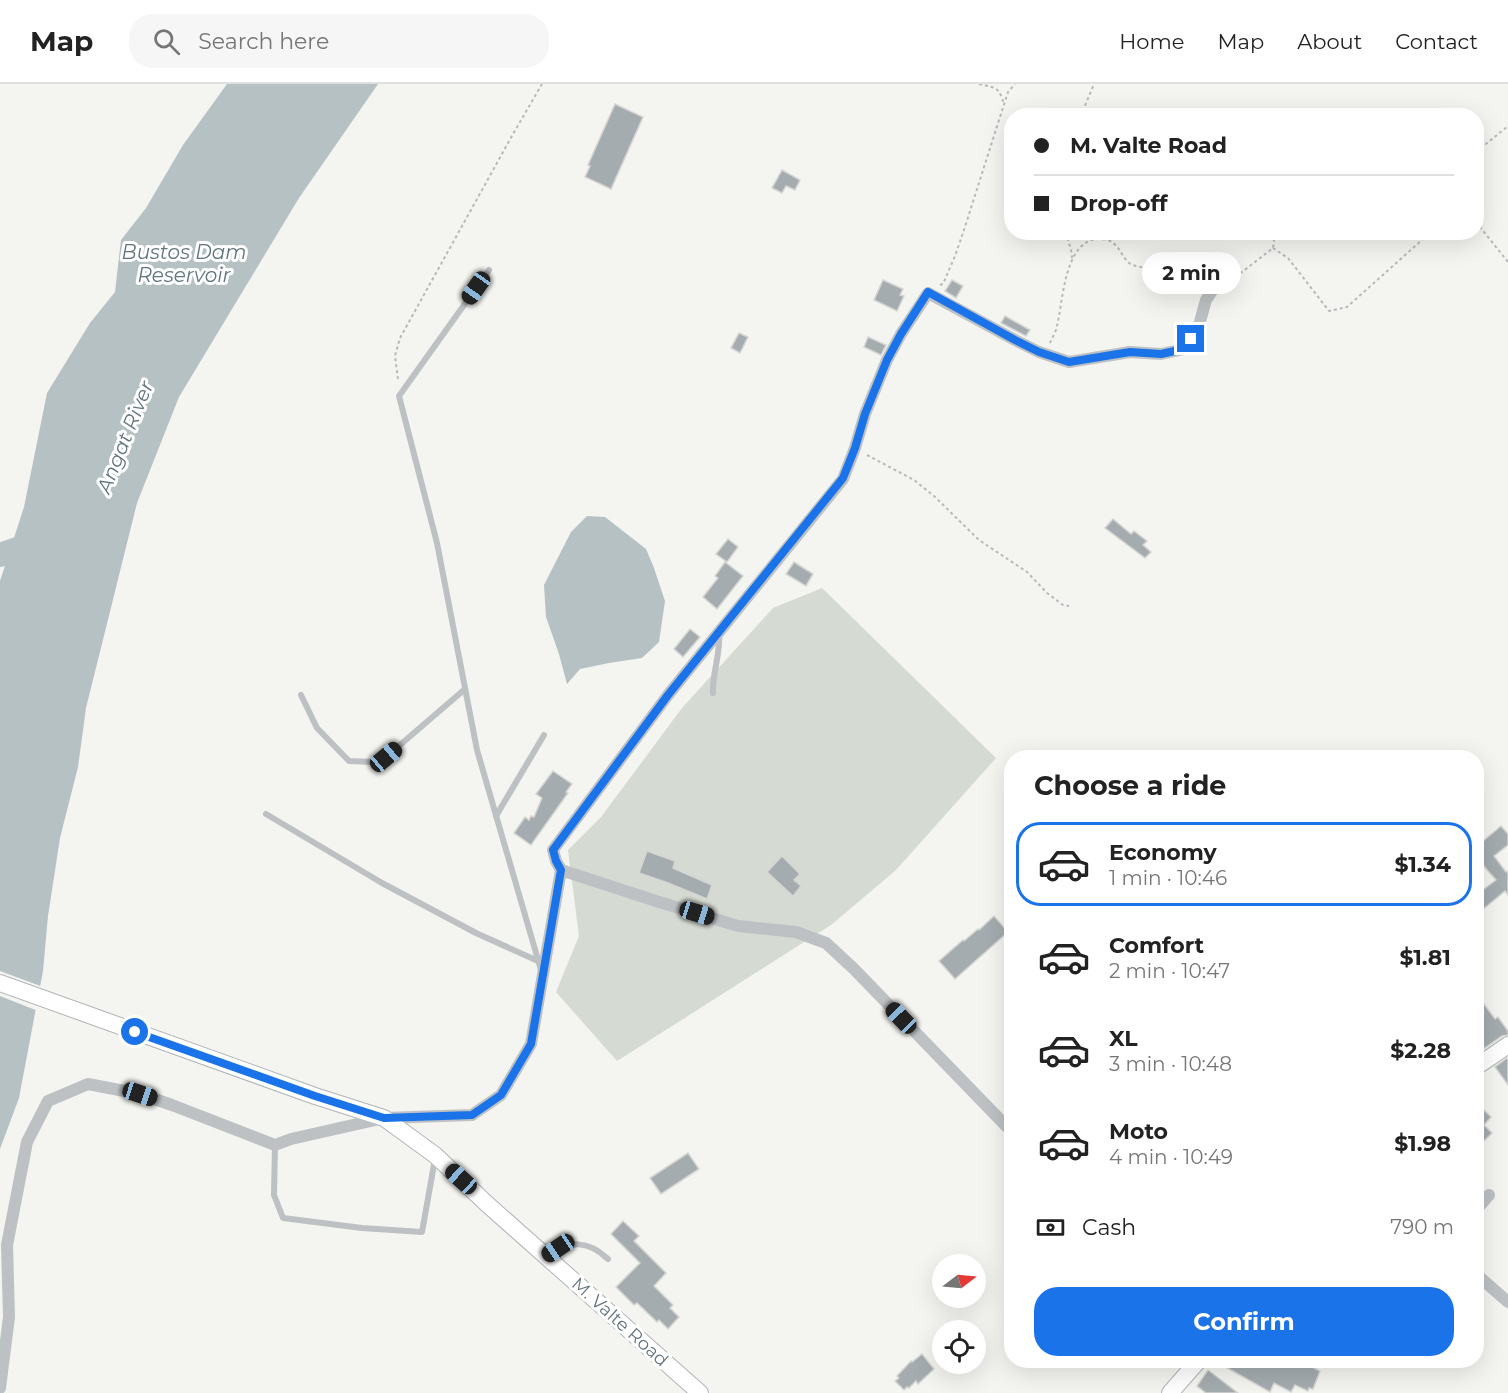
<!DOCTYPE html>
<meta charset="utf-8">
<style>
body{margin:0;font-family:Montserrat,sans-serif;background:#f6f6f6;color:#222;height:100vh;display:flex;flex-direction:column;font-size:22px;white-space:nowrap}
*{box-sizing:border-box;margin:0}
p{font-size:20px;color:#767676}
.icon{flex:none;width:33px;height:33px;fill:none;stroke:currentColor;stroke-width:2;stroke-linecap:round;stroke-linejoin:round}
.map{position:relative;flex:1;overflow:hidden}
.sheet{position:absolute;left:1004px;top:666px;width:480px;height:618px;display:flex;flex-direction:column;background:#fff;border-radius:24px;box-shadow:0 6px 24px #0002}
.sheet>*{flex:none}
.banner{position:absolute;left:1004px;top:24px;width:480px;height:132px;border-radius:24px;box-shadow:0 6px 24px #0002;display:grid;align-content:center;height:132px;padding:0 30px;background:#fff}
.needle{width:39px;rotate:74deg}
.fabs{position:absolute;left:932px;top:1170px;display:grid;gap:12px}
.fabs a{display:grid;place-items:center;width:54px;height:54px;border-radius:50%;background:#fff;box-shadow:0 6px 24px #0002;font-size:30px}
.end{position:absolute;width:27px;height:27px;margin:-14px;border:8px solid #1a73e8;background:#fff;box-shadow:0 0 0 3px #fff}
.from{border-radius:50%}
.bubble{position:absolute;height:42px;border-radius:21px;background:#fff;box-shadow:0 6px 24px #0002;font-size:20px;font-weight:700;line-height:42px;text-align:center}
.car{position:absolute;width:18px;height:36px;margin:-18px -9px;border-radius:8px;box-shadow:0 0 4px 2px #0007;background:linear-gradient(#222 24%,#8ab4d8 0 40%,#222 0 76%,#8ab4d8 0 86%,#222 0)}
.banner b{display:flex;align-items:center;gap:21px;height:57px;font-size:22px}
.banner b+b{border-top:2px solid #e0e0e0}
.banner i{width:15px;height:15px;background:#222}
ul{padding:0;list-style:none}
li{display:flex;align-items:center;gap:18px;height:84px;margin:0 12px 9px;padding:0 18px;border:3px solid transparent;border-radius:24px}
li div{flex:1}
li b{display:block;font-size:22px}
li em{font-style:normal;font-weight:700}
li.selected{border-color:#1a73e8}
li>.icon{width:54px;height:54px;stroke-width:1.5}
h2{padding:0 30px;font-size:27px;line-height:72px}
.pay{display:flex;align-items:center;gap:15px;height:66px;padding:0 30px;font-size:22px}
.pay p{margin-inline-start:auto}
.action{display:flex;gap:12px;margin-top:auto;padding:12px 30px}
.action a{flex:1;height:69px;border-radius:24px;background:#1a73e8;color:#fff;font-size:24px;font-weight:700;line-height:69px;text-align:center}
header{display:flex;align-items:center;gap:36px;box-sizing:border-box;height:84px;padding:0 30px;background:#fff;border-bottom:2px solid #e0e0e0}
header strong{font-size:28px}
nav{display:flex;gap:33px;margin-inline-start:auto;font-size:21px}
.search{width:420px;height:54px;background:#f6f6f6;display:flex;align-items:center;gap:15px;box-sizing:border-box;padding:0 21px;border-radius:24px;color:#767676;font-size:22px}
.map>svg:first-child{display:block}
.green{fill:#d5dad2}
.water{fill:#b6c1c4}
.pier{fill:#f4f4f0}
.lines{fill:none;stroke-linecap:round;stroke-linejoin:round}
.river{stroke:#b6c1c4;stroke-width:24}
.building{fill:#a4acb0;stroke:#d5d5d3;stroke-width:1.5}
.secondary-casing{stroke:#b0b5b8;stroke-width:18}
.path{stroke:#b7babc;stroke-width:2;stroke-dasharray:3 3;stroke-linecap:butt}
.lane{stroke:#bdc1c4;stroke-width:6}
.street{stroke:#bdc1c4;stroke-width:12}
.secondary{stroke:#fff;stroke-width:16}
.route{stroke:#1a73e8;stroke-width:8}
.labels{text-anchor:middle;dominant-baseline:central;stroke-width:6;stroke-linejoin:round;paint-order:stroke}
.street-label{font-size:18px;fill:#65747f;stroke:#fff}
.water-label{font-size:20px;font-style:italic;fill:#61767c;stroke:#fff}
</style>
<header>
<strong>Map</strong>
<div class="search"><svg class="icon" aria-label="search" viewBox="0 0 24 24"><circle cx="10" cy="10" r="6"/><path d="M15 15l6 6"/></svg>Search here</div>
<nav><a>Home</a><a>Map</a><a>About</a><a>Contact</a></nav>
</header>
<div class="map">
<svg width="1508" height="1309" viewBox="0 0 1508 1309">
<rect width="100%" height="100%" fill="#f4f4f0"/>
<path class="green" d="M822 504 996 674 896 786 831 841 617 977 556 908 579 852 568 766 601 733 682 624 773 524Z"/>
<g class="water">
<path d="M227 0H378L299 114 179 313 137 419 86 624 78 683 60 754 48 832 43 887 19 1014 0 1065V497L24 423 47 309 90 239 115 208 121 156 146 124 183 61Z"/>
<path d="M587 432 605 433 646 465 654 484 665 517 659 558 642 574 609 579 580 585 567 600 559 570 546 533 544 501 571 448Z"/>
</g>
<path class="pier" d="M0 887 43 903 38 927 0 912Z"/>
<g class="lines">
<path class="river" d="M0 471 40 457"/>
</g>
<g class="building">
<path d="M615 20 643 33 611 105 585 93 590 82 588 81Z"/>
<path d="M782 86 800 96 795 106 786 102 782 109 772 104Z"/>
<path d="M883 196 903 205 900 211 904 212 897 227 874 216Z"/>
<path d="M952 196 963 202 956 214 945 207Z"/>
<path d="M1005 232 1030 246 1026 252 1001 239Z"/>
<path d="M739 249 748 253 740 269 731 264Z"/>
<path d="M868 253 886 261 881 271 864 263Z"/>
<path d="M1113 435 1131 450 1134 447 1147 457 1143 461 1151 468 1145 474 1105 444Z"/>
<path d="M728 455 738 463 727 478 716 470Z"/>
<path d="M725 478 743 492 717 525 703 513 718 494 715 492Z"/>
<path d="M794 478 813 490 806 502 786 490Z"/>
<path d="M690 545 700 553 683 573 674 565Z"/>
<path d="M553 687 572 700 566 708 568 709 531 761 514 749 525 733 529 736 531 732 534 733 542 714 536 710Z"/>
<path d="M1501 742 1508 750V761L1494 772 1506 788 1508 787V811L1505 807 1481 827 1476 821V811L1496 796 1481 779 1476 784V763Z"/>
<path d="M647 767 675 777 673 784 712 801 707 815 668 799 639 789Z"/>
<path d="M782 772 800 790 794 796 801 802 793 812 767 788Z"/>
<path d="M994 832 1008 848 955 895 939 877 963 856 964 857 978 845 979 846Z"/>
<path d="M1476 909 1495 935 1498 933 1508 947V951L1502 952 1476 970Z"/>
<path d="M1507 974 1508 975V1001L1495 983Z"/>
<path d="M1476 1018 1491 1033 1484 1041 1492 1049 1476 1065Z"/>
<path d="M688 1069 699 1085 661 1110 650 1094Z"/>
<path d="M623 1137 639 1152 634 1157 666 1189 654 1202 673 1221 670 1224 679 1233 668 1245 659 1236 657 1238 637 1219 634 1221 616 1203 640 1179 611 1150Z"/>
<path d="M922 1270 934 1285 918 1300 916 1297 909 1304 907 1303 904 1306 895 1297 899 1294 897 1292 911 1277 912 1278Z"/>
<path d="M1213 1276H1317L1314 1284 1320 1287 1313 1305 1309 1304 1308 1307 1295 1301 1291 1308 1274 1299 1270 1308Z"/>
<path d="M1208 1286 1238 1309H1206L1197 1302Z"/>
</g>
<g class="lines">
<defs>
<g id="secondary">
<path d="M0 899 315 1012 384 1034 435 1071 487 1120 700 1309"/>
<path d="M1476 983 1508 961"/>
<path d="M1170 1309 1199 1276"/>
</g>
</defs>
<use href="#secondary" class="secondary-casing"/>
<g class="path">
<path d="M979 0C996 4 999 2 1004 21"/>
<path d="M1079 32 1084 24 1094 0"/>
<path d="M1476 68 1508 42"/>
<path d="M1476 138 1508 178"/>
<path d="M1067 148C1067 157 1072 164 1072 174"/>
<path d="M1273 164 1288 174 1329 227 1347 223 1431 148"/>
<path d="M1229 194 1242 188 1273 164 1275 148"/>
<path d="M940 201 943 200 955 172 963 149 1008 8 1015 0"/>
<path d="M1050 259C1052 254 1056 248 1057 242 1063 218 1064 158 1097 155 1101 155 1106 155 1110 157 1121 163 1122 175 1132 181L1203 197"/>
<path d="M398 295 395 272 400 254 513 50 542 0"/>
<path d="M867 371 914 396 934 412 979 456 1027 488 1047 509 1063 521 1069 522"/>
</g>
<g class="lane">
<path d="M489 186 399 312 437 459 477 666 541 886"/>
<path d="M713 609C712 588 721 570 719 549"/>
<path d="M301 611 317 644 349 677 373 678 386 673 465 605"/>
<path d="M266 730 382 799 476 849 538 877"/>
<path d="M496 732 544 651"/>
<path d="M275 1061 274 1111 283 1134 362 1144 422 1148 435 1075"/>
<path d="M546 1172C569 1156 588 1156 608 1175"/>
</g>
<g class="street">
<path d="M1011 1047 854 885 826 859 796 848 738 842 656 817 561 786 556 777 553 766 668 611 843 395 855 364 865 330 887 276 901 250 928 209 1015 256 1039 268 1069 278 1130 268 1161 270 1184 265 1198 245 1206 216 1218 198"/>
<path d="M1476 1126 1489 1111"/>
<path d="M1476 1190 1508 1218"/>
<path d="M0 1304 9 1233 7 1161 27 1058 48 1017 88 1000 140 1010 172 1021 275 1061 291 1055 384 1034 472 1031 501 1011 531 960 561 786"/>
</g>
<use href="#secondary" class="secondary"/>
</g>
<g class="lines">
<path class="route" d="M135 948 315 1012 384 1034 472 1031 501 1011 531 960 561 786 556 777 553 766 668 611 843 394 855 364 865 330 887 276 901 250 928 208 1015 256 1039 268 1069 278 1130 268 1161 270 1184 265 1191 255"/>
</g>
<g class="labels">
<g class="street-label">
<text transform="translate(620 1238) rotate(42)">M. Valte Road</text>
</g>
<g class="water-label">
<text x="184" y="168">Bustos Dam<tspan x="184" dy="23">Reservoir</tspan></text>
<text transform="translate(125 353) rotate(-68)">Angat River</text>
</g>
</g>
</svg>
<div class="fabs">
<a><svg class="needle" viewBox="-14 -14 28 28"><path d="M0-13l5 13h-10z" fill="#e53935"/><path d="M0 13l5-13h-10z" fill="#767676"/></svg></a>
<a><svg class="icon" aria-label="locate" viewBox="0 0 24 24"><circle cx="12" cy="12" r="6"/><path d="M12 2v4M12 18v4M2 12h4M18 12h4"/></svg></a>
</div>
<i class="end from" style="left:135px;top:948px"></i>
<i class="end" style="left:1191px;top:255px"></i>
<div class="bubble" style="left:1142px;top:168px;width:99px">2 min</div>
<i class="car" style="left:476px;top:204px;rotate:215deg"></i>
<i class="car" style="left:386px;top:673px;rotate:50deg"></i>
<i class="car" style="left:697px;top:829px;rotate:107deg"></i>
<i class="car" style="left:901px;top:934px;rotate:316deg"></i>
<i class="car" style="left:140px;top:1010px;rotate:108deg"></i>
<i class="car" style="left:461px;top:1095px;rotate:312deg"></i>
<i class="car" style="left:558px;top:1164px;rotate:236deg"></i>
<div class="banner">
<b><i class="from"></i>M. Valte Road</b>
<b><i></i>Drop-off</b>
</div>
<section class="sheet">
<h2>Choose a ride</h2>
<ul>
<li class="selected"><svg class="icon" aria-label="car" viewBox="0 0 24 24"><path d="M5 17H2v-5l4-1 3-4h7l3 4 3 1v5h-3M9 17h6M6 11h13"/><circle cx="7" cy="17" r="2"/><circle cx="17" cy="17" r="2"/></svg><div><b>Economy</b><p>1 min · 10:46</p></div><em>$1.34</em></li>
<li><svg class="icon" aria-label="car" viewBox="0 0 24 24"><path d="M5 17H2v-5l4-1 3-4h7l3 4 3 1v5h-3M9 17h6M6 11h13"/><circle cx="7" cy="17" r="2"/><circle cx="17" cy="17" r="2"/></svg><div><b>Comfort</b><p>2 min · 10:47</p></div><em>$1.81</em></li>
<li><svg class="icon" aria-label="car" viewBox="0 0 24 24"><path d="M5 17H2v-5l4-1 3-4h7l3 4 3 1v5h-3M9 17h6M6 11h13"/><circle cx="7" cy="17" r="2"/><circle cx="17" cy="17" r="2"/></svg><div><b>XL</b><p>3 min · 10:48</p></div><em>$2.28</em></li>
<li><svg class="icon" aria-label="car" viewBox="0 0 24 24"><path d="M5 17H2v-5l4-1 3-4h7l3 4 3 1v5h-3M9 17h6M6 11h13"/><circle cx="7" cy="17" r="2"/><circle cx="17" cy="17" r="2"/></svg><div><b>Moto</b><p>4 min · 10:49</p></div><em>$1.98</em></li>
</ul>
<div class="pay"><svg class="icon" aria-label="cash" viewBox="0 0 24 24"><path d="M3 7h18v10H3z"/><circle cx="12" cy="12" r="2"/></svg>Cash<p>790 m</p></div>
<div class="action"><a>Confirm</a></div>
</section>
</div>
